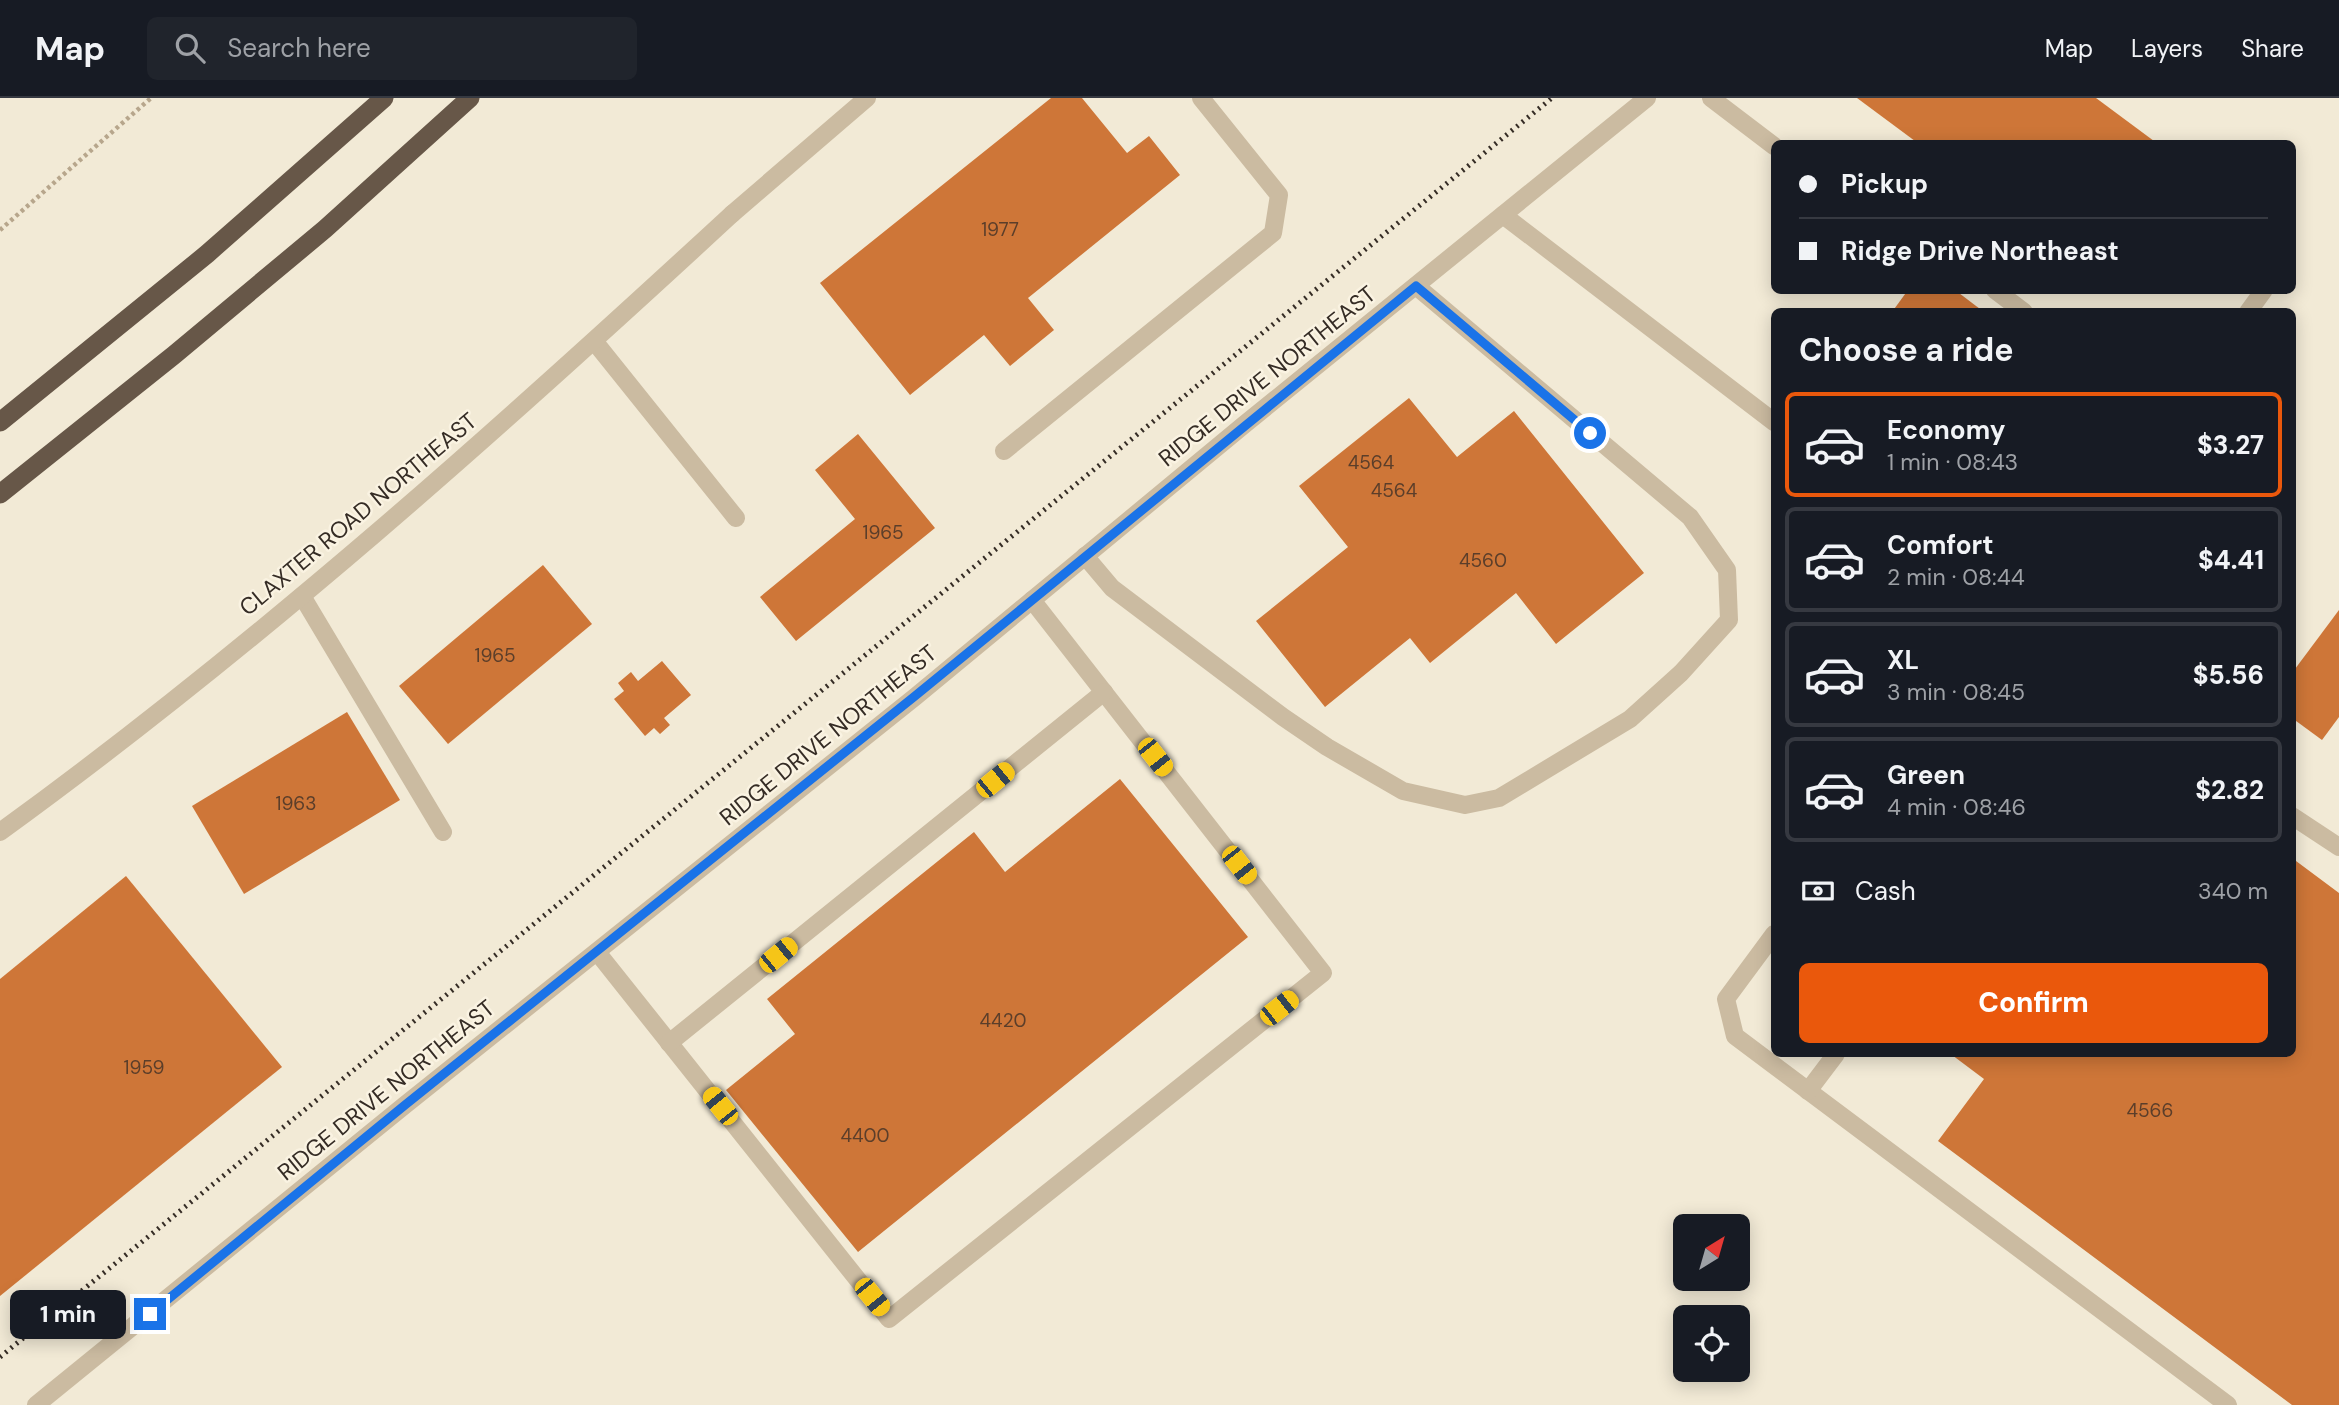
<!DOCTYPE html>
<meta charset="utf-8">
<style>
body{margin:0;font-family:"DM Sans",sans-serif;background:#20242c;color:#f1f3f6;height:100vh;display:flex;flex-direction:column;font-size:26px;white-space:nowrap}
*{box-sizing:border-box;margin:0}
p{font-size:23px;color:#9ea1a6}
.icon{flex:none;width:38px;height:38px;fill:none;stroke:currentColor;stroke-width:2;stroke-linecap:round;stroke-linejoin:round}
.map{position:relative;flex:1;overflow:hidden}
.side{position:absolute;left:1771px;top:210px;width:525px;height:749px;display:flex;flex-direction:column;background:#171b24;border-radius:10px;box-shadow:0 4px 18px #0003}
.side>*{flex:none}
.banner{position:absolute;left:1771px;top:42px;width:525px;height:154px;border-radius:10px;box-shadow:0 4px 18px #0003;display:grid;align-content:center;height:154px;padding:0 28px;background:#171b24}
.needle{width:46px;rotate:37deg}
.fabs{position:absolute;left:1673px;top:1116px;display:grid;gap:14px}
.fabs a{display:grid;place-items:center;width:77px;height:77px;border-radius:10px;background:#171b24;box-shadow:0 4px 18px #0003;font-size:35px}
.end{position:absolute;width:32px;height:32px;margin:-16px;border:9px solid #1a73e8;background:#fff;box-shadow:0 0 0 4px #fff}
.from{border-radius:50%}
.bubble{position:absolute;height:49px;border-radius:10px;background:#171b24;box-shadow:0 4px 18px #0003;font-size:23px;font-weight:800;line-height:49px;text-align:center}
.car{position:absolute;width:21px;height:42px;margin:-21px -10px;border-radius:9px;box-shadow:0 0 5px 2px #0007;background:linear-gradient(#f5c518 24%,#345 0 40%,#f5c518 0 76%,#345 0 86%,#f5c518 0)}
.banner b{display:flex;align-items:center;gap:24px;height:66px;font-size:26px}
.banner b+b{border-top:2px solid #363941}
.banner i{width:18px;height:18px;background:#f1f3f6}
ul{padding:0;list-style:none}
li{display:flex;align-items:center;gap:21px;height:105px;margin:0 14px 10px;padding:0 14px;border:4px solid #363941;border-radius:10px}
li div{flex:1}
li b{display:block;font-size:26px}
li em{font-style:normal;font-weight:800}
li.on{border-color:#ea580c}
li>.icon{width:63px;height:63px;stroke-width:1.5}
h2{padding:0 28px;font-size:32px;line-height:84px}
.pay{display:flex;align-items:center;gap:18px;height:77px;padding:0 28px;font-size:26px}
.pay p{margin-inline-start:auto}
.action{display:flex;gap:14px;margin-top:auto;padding:14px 28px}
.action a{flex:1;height:80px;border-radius:10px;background:#ea580c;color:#fff;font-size:28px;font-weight:800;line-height:80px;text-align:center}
header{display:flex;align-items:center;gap:42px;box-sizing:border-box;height:98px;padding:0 35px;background:#171b24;border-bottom:2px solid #363941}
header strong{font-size:33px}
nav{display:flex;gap:38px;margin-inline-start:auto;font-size:24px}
.search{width:490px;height:63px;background:#20242c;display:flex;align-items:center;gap:18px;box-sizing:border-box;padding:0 24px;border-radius:10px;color:#9ea1a6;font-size:26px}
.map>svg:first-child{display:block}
.building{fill:#ce7638}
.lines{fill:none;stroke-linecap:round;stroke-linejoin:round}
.path{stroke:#b7a68c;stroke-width:4.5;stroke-dasharray:3.5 3.5;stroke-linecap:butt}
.service{stroke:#cbbba1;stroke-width:18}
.minor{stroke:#cbbba1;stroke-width:18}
.tertiary{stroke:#cbbba1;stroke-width:18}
.trunk{stroke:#675748;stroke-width:19}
.rail{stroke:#352c25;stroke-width:5;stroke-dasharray:2 5;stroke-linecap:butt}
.route{stroke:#1a73e8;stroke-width:9}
.labels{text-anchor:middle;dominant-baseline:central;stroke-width:5;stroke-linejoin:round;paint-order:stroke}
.number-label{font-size:19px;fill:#5b3e2a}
.street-label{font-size:23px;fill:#352c25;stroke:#faf3e2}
</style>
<header>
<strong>Map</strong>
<div class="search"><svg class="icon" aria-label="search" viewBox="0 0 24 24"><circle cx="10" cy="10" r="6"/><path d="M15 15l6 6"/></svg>Search here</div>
<nav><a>Map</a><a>Layers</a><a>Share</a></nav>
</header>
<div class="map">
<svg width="2339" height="1307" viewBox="0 0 2339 1307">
<rect width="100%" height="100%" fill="#f2ead6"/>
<g class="building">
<path d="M1051 0H1082L1127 55 1149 38 1180 77 1028 200 1054 232 1010 268 984 237 910 297 820 185Z"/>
<path d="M1857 0H2096L2158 46H1919Z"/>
<path d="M1908 192H1955L1984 214H1892Z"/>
<path d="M1409 300 1457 359 1514 313 1644 475 1556 546 1516 495 1430 565 1410 540 1325 609 1256 523 1348 449 1299 388Z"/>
<path d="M858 336 935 430 796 543 760 499 855 421 815 372Z"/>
<path d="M543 467 592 526 448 646 399 588Z"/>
<path d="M2339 512V619L2322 642 2292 620V575Z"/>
<path d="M662 563 691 597 664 620 670 627 660 636 654 630 645 638 614 601 624 593 618 585 631 574 638 583Z"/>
<path d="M347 614 400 702 244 796 192 708Z"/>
<path d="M1120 681 1248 839 858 1154 726 992 795 936 767 901 974 734 1005 774Z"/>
<path d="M2292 760 2339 795V1307H2292L1938 1043 1984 981 1952 957 1954 956H2292Z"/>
<path d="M126 778 282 969 0 1198V881Z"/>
</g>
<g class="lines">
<path class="path" d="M0 132 151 0"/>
<g class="service">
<path d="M1711 0 1774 48"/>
<path d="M732 116 867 0"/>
<path d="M1503 117 1774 324"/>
<path d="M1995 192 2024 214"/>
<path d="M2248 214 2264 192"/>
<path d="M594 243 736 420"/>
<path d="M1004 353 1273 135 1279 97 1201 0"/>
<path d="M1085 458 1112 490 1283 619 1327 649 1403 693 1465 707 1499 700 1630 621 1681 575 1729 522 1727 472 1690 419 1416 188"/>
<path d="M302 498 443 734"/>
<path d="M2292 718 2339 749"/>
<path d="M1774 836 1726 901 1735 938 2228 1307"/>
<path d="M597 854 889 1221 1323 875 1032 502"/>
<path d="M669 945 1104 594"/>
<path d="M1808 993 1836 956"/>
</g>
<path class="minor" d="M0 734C259 546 497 333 732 116"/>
<path class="tertiary" d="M36 1307 405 1007 915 599 1245 326 1647 0"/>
<g class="trunk">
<path d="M0 324 207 156 384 0"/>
<path d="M0 396 174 257 325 131 470 0"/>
</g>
<path class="rail" d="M0 1259 1552 0"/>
</g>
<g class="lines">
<path class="route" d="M150 1216 405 1007 915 598 1416 188 1590 335"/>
</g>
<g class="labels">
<g class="number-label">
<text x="1000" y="131">1977</text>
<text x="1371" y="364">4564</text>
<text x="1394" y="392">4564</text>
<text x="883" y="434">1965</text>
<text x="1483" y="462">4560</text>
<text x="495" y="557">1965</text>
<text x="296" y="705">1963</text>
<text x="1003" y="922">4420</text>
<text x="144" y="969">1959</text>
<text x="2150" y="1012">4566</text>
<text x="865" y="1037">4400</text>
</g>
<g class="street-label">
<text transform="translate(1267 278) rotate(-39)">RIDGE DRIVE NORTHEAST</text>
<text transform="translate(358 416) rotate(-40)">CLAXTER ROAD NORTHEAST</text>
<text transform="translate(828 637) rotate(-39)">RIDGE DRIVE NORTHEAST</text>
<text transform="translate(386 992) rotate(-39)">RIDGE DRIVE NORTHEAST</text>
</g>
</g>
</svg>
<div class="fabs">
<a><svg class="needle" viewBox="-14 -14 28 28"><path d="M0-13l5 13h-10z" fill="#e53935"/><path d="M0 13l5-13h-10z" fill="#9ea1a6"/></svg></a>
<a><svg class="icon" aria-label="locate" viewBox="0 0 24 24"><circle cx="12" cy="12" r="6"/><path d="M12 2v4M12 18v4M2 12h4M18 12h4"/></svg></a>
</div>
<i class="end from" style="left:1590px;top:335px"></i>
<i class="end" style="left:150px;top:1216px"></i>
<div class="bubble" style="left:10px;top:1192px;width:116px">1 min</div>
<i class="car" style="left:1155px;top:659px;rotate:142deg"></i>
<i class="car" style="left:995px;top:682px;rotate:51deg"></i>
<i class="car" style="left:1239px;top:767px;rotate:142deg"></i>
<i class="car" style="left:778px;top:857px;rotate:51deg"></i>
<i class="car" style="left:1279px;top:910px;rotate:52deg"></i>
<i class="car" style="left:720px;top:1008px;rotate:321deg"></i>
<i class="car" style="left:872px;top:1199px;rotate:141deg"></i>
<div class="banner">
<b><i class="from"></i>Pickup</b>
<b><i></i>Ridge Drive Northeast</b>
</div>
<section class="side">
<h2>Choose a ride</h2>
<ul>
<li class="on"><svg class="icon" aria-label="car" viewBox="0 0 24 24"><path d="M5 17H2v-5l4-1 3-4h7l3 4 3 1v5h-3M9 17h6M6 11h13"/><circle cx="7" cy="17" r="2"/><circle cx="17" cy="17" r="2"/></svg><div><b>Economy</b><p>1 min · 08:43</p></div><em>$3.27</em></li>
<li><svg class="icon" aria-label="car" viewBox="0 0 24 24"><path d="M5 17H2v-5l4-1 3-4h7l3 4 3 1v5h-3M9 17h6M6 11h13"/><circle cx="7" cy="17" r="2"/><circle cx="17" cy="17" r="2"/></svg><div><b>Comfort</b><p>2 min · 08:44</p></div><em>$4.41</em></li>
<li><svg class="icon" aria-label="car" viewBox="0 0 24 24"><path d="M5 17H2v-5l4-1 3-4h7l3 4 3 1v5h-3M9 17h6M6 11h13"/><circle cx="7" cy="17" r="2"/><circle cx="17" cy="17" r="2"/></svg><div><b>XL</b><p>3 min · 08:45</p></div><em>$5.56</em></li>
<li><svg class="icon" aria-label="car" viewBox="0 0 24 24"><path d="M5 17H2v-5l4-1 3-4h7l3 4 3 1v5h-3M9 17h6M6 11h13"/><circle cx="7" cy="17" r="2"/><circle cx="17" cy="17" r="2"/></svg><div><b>Green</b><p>4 min · 08:46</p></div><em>$2.82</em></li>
</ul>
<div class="pay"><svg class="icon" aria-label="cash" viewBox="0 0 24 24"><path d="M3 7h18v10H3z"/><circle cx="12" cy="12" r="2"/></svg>Cash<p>340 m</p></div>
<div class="action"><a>Confirm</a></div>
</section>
</div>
